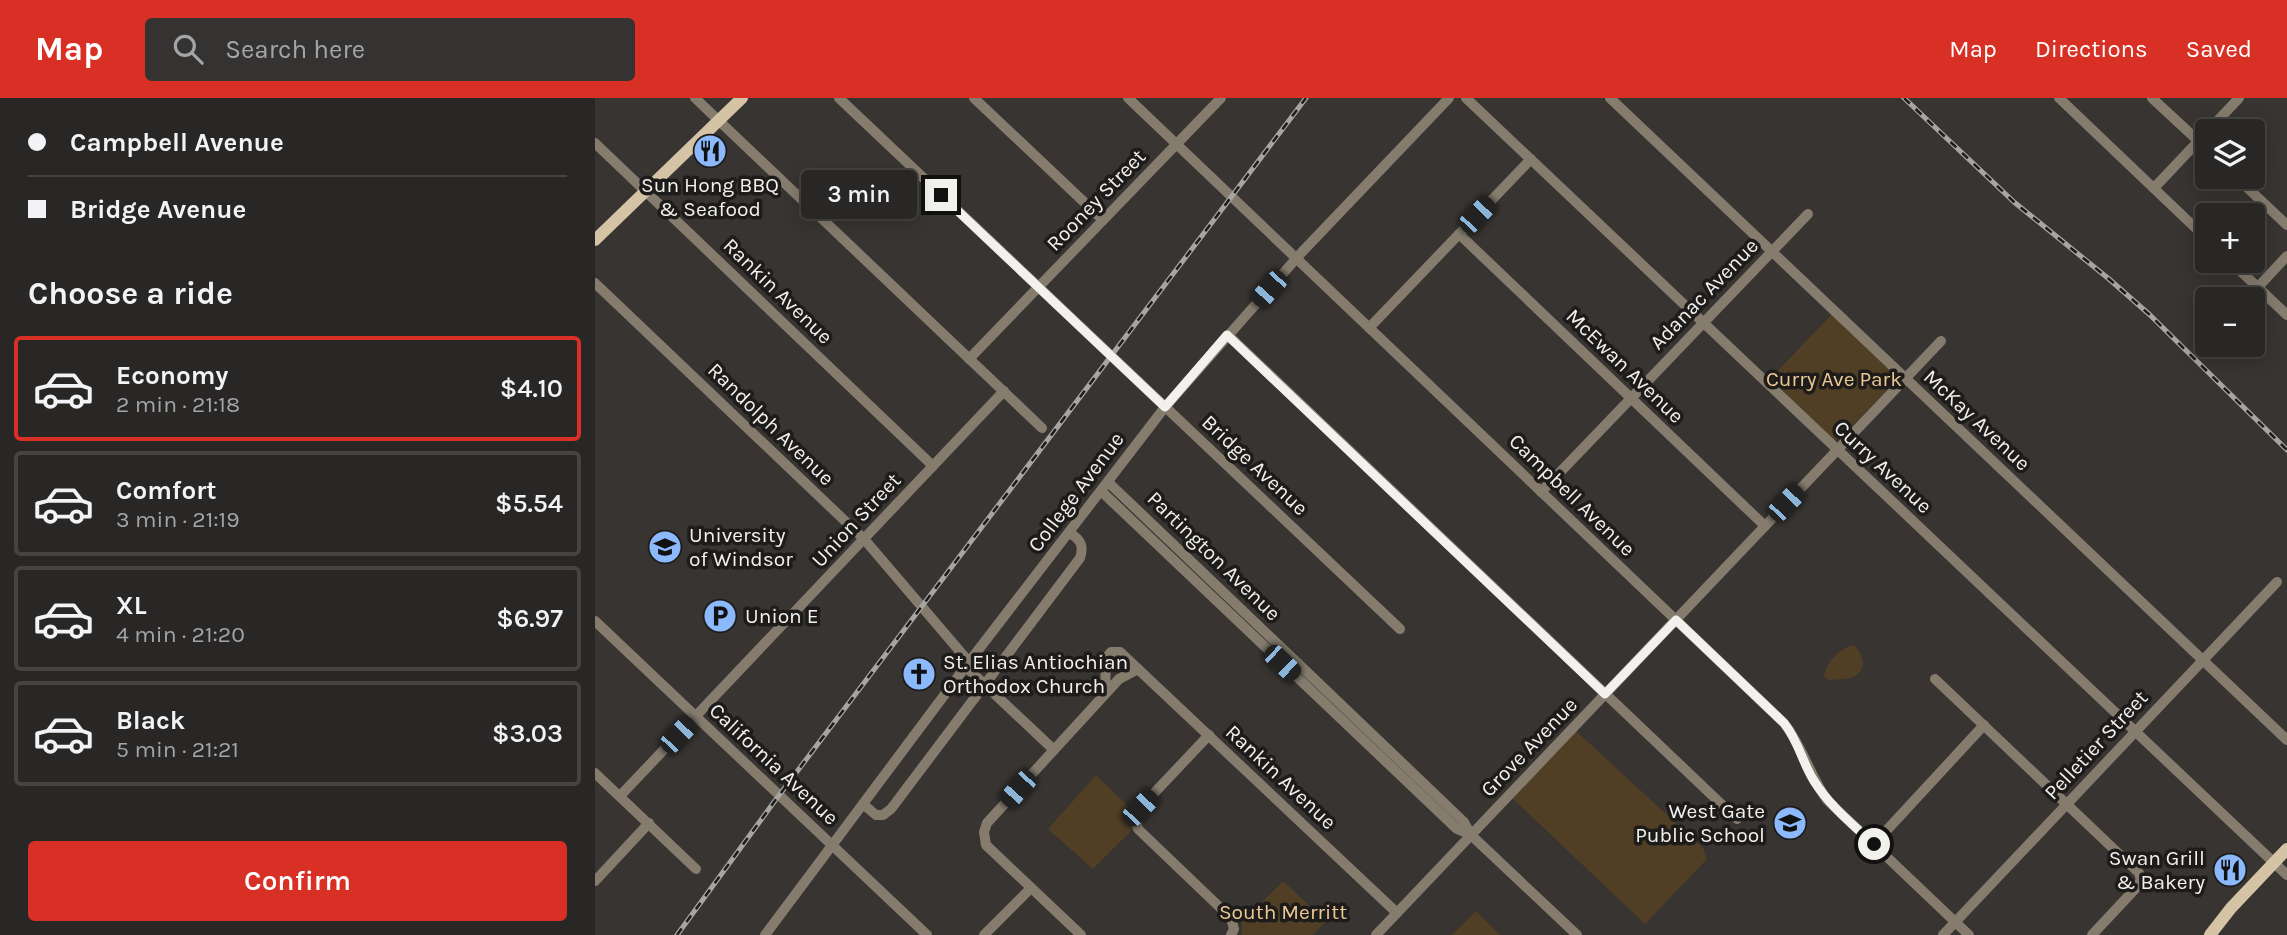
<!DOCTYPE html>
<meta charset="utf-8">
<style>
body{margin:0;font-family:Karla,sans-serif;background:#353332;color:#f1f3f6;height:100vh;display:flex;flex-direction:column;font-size:26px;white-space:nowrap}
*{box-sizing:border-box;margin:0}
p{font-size:23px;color:#a5a5a7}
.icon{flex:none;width:38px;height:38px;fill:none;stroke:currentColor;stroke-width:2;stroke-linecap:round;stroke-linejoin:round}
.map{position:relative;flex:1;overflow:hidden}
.details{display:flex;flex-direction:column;background:#292725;width:595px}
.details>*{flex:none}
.guide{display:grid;align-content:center;height:154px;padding:0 28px;background:#292725}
.buttons{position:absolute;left:1600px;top:21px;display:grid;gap:14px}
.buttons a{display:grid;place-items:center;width:70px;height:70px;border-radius:7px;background:#292725;box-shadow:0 4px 18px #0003,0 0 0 2px #454442;font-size:35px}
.end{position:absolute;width:32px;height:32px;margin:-16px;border:9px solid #f2f1ee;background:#111;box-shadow:0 0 0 4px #111}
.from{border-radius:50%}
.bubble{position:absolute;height:49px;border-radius:7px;background:#292725;box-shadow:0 4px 18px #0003,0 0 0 2px #454442;font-size:23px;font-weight:600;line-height:49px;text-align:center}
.car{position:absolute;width:21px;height:42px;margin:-21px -10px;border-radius:9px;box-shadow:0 0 5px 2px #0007;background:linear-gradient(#222 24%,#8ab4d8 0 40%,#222 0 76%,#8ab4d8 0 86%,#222 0)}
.guide b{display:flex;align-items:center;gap:24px;height:66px;font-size:26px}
.guide b+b{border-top:2px solid #454442}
.guide i{width:18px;height:18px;background:#f1f3f6}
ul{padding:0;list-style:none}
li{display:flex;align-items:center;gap:21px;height:105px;margin:0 14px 10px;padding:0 14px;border:4px solid #454442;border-radius:7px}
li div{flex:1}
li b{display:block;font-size:26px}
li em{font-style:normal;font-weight:600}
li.on{border-color:#d93025}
li>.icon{width:63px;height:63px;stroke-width:1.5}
h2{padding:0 28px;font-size:32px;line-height:84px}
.cta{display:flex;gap:14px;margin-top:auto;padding:14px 28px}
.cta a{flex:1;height:80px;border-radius:7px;background:#d93025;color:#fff;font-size:28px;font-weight:600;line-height:80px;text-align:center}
header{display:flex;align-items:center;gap:42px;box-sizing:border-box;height:98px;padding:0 35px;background:#d93025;color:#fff}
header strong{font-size:33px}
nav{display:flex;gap:38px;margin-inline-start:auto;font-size:24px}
.search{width:490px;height:63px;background:#353332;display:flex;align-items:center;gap:18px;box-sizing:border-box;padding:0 24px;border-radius:7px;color:#a5a5a7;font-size:26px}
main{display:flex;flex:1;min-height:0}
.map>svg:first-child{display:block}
.green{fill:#503f24}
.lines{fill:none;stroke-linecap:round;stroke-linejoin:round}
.minor{stroke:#857c6e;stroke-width:10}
.major{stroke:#d5c3a6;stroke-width:12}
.rail-casing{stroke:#a7a5a2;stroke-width:5}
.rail{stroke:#1d1c1b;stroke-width:2.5;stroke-dasharray:8;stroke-linecap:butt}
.route{stroke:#f2f1ee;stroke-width:9}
.labels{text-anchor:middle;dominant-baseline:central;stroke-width:7;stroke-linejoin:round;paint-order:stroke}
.poi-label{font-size:21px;fill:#f2f1ee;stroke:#1d1c1b;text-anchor:start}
.street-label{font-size:21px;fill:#f2f1ee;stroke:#1d1c1b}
.park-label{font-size:21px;fill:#ecc992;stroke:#1d1c1b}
</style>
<header>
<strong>Map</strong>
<div class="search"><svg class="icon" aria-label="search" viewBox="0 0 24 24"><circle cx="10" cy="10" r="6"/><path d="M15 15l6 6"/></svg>Search here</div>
<nav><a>Map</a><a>Directions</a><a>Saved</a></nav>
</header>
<main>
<section class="details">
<div class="guide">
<b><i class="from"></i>Campbell Avenue</b>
<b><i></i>Bridge Avenue</b>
</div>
<h2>Choose a ride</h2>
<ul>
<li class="on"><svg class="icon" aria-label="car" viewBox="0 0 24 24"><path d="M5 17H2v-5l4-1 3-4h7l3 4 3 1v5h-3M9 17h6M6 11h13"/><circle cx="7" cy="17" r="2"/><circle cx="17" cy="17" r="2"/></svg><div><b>Economy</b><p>2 min · 21:18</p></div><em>$4.10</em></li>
<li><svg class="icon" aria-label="car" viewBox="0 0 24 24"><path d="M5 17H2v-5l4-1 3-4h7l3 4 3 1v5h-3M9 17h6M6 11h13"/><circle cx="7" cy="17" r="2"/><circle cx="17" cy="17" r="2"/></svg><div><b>Comfort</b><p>3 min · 21:19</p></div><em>$5.54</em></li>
<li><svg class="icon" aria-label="car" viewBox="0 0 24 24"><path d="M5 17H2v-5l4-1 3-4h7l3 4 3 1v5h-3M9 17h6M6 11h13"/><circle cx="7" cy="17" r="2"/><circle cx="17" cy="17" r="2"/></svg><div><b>XL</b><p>4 min · 21:20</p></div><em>$6.97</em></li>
<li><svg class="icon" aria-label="car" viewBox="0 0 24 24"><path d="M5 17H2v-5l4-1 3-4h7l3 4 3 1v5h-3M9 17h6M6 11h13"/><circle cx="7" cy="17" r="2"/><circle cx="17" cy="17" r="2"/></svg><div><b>Black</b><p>5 min · 21:21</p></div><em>$3.03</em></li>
</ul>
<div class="cta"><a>Confirm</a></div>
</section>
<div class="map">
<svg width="1692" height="837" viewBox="0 0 1692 837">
<rect width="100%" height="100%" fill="#373431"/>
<g class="green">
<path d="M1237 216 1298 274 1300 279 1298 286 1246 339 1240 342 1234 340 1174 282Z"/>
<path d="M1259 547C1270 558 1273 573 1256 580 1249 582 1240 581 1233 582L1229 578C1232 564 1244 550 1259 547Z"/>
<path d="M980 632 1108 750 1112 761 1050 826 916 699Z"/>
<path d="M501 677 538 713 539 730 498 771 453 731Z"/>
<path d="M688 783 731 823 718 837H647V824Z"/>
<path d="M881 813 905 837H857Z"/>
</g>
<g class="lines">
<g class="minor">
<path d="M100 0 447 330"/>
<path d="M244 0 805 531"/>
<path d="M379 0 508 122"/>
<path d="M533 0 1189 625C1208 649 1214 676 1232 702L1374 837"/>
<path d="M871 0 1692 777"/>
<path d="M1015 0 1692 642"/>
<path d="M1464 0 1612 141"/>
<path d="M1557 0 1612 51"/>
<path d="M1613 33 1644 0"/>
<path d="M0 45 338 368"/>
<path d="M1641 79 1692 127"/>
<path d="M1559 90 1612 34"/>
<path d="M864 136 1170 428"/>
<path d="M1635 163 1692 217"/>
<path d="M0 185 269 441 374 564"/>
<path d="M1663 189 1692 158"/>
<path d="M774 230 936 61"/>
<path d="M633 237 1142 721"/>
<path d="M374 261 626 0"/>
<path d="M513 384 869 724 876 737 982 837"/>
<path d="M506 393 862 731 876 737"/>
<path d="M946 394 1213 116"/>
<path d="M0 523 332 837"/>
<path d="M371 569 459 652"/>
<path d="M543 571 802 815"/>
<path d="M1340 581 1544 775 1546 782 1541 790 1497 837"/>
<path d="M614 637 545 710 540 719 543 731 636 820 639 831 636 837"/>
<path d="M0 675 101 771"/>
<path d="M25 698 409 293"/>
<path d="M268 706 281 717H288L296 711 485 460C489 448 486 442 475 435"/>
<path d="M1279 746 1389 627"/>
<path d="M0 783 54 725"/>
<path d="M170 837 374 564 570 309 707 154 854 0"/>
<path d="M389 837 436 790"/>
<path d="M486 837 391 747 389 734 392 725 524 581 543 571 525 554H516L511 560 510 596"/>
<path d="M781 837 1346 243"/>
<path d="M1348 837 1682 484"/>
</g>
<g class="major">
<path d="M0 142 147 0"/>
<path d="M1615 837 1636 810 1692 751"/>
</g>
<defs>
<g id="rail">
<path d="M1309 0 1419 104 1514 181 1555 217 1692 352"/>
<path d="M82 837 179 704 711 0"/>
</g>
</defs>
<use href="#rail" class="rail-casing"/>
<use href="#rail" class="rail"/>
</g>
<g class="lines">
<path class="route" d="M346 97 570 309 632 237 1010 596 1081 522 1189 625C1204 644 1207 664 1219 683 1234 707 1257 726 1279 746"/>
</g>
<defs>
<symbol id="restaurant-disc" viewBox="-11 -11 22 22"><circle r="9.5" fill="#8cb9fc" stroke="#1d1c1b"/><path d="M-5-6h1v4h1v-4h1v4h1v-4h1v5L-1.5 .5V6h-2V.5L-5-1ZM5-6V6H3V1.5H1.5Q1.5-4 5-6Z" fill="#111"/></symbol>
<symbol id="university-disc" viewBox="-11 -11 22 22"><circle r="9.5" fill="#8cb9fc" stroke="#1d1c1b"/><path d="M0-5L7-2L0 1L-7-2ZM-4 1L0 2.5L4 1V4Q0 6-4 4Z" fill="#111"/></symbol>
<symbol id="parking-disc" viewBox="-11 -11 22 22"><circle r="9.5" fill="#8cb9fc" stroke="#1d1c1b"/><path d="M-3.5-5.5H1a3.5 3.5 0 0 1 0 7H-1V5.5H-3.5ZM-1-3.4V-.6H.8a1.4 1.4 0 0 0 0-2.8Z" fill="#111"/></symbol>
<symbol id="church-disc" viewBox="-11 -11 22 22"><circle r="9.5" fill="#8cb9fc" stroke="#1d1c1b"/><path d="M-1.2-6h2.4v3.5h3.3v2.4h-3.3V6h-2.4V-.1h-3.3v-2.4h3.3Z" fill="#111"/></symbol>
<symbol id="school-disc" viewBox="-11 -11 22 22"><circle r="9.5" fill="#8cb9fc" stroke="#1d1c1b"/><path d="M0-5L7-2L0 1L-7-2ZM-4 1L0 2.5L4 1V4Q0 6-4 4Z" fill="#111"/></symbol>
</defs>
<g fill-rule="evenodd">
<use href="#restaurant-disc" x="96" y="34" width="38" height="38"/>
<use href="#university-disc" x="51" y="430" width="38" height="38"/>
<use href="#parking-disc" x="106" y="499" width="38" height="38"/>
<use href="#church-disc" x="305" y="557" width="38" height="38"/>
<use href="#school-disc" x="1176" y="706" width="38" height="38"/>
<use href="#restaurant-disc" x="1616" y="753" width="38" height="38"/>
</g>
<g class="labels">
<g class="poi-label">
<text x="115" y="87" text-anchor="middle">Sun Hong BBQ<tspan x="115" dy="24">&amp; Seafood</tspan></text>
<text x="94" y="437">University<tspan x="94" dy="24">of Windsor</tspan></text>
<text x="150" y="518">Union E</text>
<text x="348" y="564">St. Elias Antiochian<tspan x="348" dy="24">Orthodox Church</tspan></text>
<text x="1170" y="713" text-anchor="end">West Gate<tspan x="1170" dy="24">Public School</tspan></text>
<text x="1610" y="760" text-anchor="end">Swan Grill<tspan x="1610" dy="24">&amp; Bakery</tspan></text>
</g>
<g class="street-label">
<text transform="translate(501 102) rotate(-46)">Rooney Street</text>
<text transform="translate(183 193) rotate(44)">Rankin Avenue</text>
<text transform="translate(1109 196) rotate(-46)">Adanac Avenue</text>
<text transform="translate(1030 268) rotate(44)">McEwan Avenue</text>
<text transform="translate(1382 322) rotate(43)">McKay Avenue</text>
<text transform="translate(176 326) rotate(44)">Randolph Avenue</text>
<text transform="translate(660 367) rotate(43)">Bridge Avenue</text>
<text transform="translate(1288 369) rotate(43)">Curry Avenue</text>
<text transform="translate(481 394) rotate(-53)">College Avenue</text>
<text transform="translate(977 397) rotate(44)">Campbell Avenue</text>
<text transform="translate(261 422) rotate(-47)">Union Street</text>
<text transform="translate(619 458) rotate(44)">Partington Avenue</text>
<text transform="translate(1501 647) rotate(-47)">Pelletier Street</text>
<text transform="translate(934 649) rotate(-46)">Grove Avenue</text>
<text transform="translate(179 666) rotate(43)">California Avenue</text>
<text transform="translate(686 679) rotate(43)">Rankin Avenue</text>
</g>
<g class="park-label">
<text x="1239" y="281">Curry Ave Park</text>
<text x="688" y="814">South Merritt</text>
</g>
</g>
</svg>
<div class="buttons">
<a><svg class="icon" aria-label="layers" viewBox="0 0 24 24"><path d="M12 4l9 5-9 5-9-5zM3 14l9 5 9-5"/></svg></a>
<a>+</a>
<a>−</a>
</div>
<i class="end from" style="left:1279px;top:746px"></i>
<i class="end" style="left:346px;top:97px"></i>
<div class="bubble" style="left:206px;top:72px;width:116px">3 min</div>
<i class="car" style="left:882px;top:117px;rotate:44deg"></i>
<i class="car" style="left:674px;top:191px;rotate:222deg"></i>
<i class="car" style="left:1191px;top:405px;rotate:44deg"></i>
<i class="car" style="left:687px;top:565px;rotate:134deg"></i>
<i class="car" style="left:83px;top:637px;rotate:44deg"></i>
<i class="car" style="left:423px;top:691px;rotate:222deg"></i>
<i class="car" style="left:545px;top:710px;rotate:44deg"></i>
</div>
</main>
